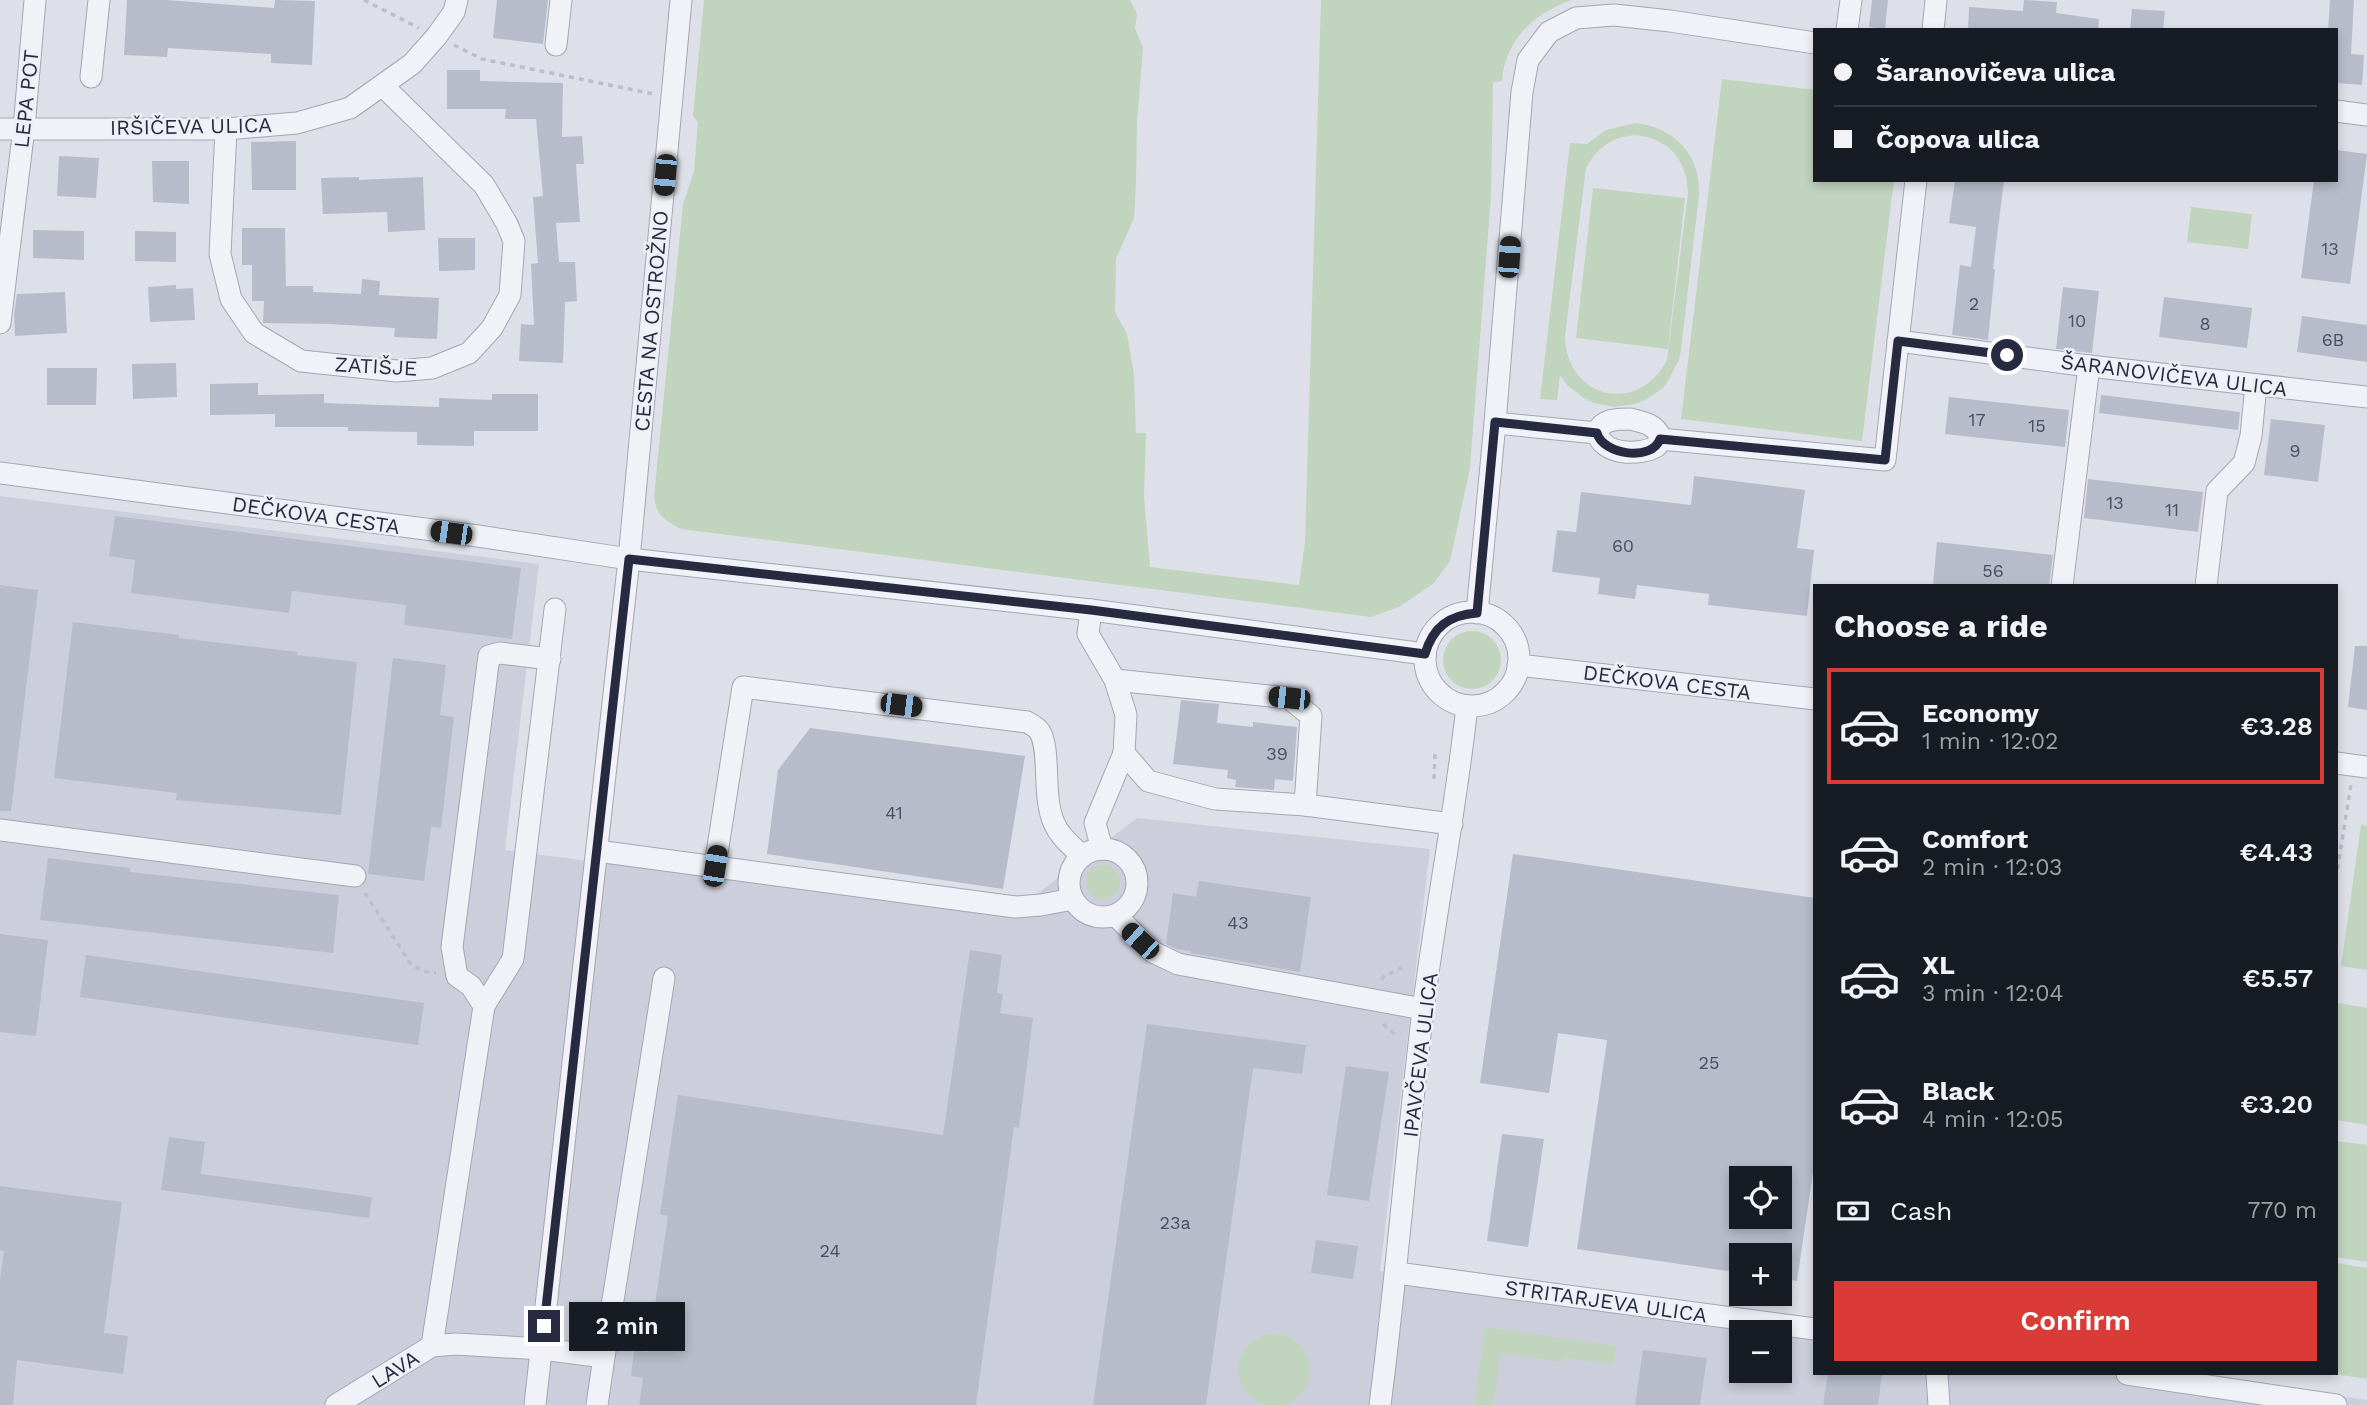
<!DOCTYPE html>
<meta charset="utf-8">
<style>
body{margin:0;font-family:"Work Sans",sans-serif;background:#20242c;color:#f1f3f6;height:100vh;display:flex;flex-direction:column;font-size:26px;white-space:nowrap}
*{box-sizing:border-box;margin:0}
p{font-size:23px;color:#9ea1a6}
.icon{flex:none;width:38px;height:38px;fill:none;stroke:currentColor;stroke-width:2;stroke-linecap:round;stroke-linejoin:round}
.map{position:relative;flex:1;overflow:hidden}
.drawer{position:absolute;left:1813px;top:584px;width:525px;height:791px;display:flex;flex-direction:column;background:#171b24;border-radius:0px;box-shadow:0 4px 10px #0003}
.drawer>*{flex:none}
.hud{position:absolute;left:1813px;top:28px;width:525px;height:154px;border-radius:0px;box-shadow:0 4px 10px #0003;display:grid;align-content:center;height:154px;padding:0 21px;background:#171b24}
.buttons{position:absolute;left:1729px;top:1166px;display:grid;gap:14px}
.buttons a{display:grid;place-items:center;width:63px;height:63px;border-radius:0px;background:#171b24;box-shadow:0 4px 10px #0003;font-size:35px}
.end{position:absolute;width:32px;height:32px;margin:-16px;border:9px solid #262b41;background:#fff;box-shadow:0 0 0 4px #fff}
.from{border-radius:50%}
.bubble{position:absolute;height:49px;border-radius:0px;background:#171b24;box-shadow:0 4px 10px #0003;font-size:23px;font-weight:600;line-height:49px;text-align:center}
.car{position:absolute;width:21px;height:42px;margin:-21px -10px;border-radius:9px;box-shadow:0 0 5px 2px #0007;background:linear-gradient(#222 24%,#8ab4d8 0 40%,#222 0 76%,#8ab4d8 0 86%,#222 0)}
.hud b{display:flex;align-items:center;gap:24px;height:66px;font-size:26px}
.hud b+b{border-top:2px solid #363941}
.hud i{width:18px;height:18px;background:#f1f3f6}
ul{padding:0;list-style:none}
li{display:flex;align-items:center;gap:21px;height:116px;margin:0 14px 10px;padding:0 7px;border:4px solid transparent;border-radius:0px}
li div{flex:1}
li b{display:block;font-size:26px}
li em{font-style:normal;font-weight:600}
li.selected{border-color:#da3b37}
li>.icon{width:63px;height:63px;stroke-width:1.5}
h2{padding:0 21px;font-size:32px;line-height:84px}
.pay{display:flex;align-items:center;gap:18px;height:77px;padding:0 21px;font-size:26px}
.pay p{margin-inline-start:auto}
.cta{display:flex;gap:14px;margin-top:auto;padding:14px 21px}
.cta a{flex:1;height:80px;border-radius:0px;background:#da3b37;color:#fff;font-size:28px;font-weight:600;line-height:80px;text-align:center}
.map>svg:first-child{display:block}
.built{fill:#cccfdb;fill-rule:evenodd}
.green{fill:#c0d4be;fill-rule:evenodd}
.building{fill:#b8bbc9;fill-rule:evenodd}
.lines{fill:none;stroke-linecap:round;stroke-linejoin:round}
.minor-casing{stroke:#a3a6b3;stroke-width:23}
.path{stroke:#bcbec8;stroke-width:3.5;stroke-dasharray:5 5;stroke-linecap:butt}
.minor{stroke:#f1f2f7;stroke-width:21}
.route{stroke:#262b41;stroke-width:9}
.labels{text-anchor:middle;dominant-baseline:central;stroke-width:5;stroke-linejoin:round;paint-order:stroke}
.number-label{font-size:18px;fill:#4a4f63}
.street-label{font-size:21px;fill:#262b41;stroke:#eef0f6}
</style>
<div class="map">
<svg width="2367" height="1405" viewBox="0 0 2367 1405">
<rect width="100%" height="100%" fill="#dee0e9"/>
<path class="built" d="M0 496 539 564 505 850 1009 915 1137 818 1430 849 1380 1271 1815 1327V1374H2178L2367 1400V1405H0ZM1741 1332H1780V1370H1741Z"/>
<g class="green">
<path d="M704 0H1130L1137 14 1135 28 1143 48 1137 123 1136 183 1134 218 1116 259 1115 312 1127 334 1134 374 1136 433H1146L1144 496 1150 567 1299 585 1305 542 1321 0H1572C1534 13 1505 40 1502 81L1493 82 1491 196 1470 468 1450 561 1434 583 1399 607 1371 617 681 529C664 520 656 515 654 496L683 204 694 171 698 122 693 116Z"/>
<path d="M1722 79 1815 90V180H1894L1862 441 1681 419Z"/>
<path d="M1636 123C1675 128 1701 155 1699 195L1681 350 1679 360 1669 379 1663 388 1645 400 1635 404 1614 407 1594 403 1584 398 1567 385 1560 375 1557 400 1540 399 1570 143 1587 144 1606 130ZM1635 135C1669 138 1687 160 1688 193L1667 360C1638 416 1566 399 1565 336L1586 168C1598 147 1612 137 1635 135Z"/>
<path d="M1593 188 1685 198 1668 349 1576 338Z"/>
<path d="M2191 207 2252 214 2248 249 2187 242Z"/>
<circle cx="1472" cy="660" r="29"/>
<path d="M2361 825 2367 826V970L2341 966Z"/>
<circle cx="1103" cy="882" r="17"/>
<path d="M2338 1003 2367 1008V1125L2336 1120V1017Z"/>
<path d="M2336 1141 2367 1145V1262L2336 1257Z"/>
<path d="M2336 1263 2367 1268V1379L2335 1374Z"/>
<path d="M1485 1327 1616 1346 1614 1365 1564 1357 1562 1362 1501 1353 1493 1405H1474Z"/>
<circle cx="1274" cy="1370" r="36"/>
</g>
<g class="building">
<path d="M127 0H166L274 8 275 0 315 1 312 65 271 63V54L168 48 167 57 124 55Z"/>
<path d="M497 0H548L543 44 493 38Z"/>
<path d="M1872 0H1888L1885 29 1869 27Z"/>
<path d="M2024 0 2057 2 2056 13 2099 19 2098 30 2006 28V30H1968L1969 7 2023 11Z"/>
<path d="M2330 0H2354L2351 54 2364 55 2362 85 2336 83V30H2328Z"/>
<path d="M2132 9 2165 11 2163 30H2130Z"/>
<path d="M447 70H480V81L563 83 562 137 582 136 584 164H576L580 222 556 223 559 262H575L577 301 565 302 563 363 519 361 521 324 534 325 531 264 538 263 533 197 543 196 536 119H505L506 109H447Z"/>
<path d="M296 141V190H252L251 142Z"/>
<path d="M2336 150 2367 154 2350 284 2301 278 2314 180H2336Z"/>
<path d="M59 156 99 158 96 198 57 196Z"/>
<path d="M152 161H189V204L153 202Z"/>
<path d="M359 177V180L423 177 425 230 388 232 387 212 323 214 321 178Z"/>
<path d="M1955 180H2004L1993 269H1995L1988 340 1952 335 1960 265 1971 267 1976 227 1949 223Z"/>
<path d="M242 228H285L286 286H313V292L361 294 362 279 380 281 379 295 439 298 437 339 394 337 395 328 330 324 263 323 264 301H252V265H242Z"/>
<path d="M33 230 84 231V260L33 258Z"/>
<path d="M135 231 176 232V262L135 261Z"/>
<path d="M438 238H475V270L439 271Z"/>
<path d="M176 285V289L193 288 195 320 150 322 148 287Z"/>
<path d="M2063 287 2099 291 2092 353 2056 349Z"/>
<path d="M65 292 67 333 15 336 14 315 17 294Z"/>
<path d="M2164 297 2252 308 2247 348 2159 337Z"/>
<path d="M2302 316 2367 325V362L2297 352Z"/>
<path d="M176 363 177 397 133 399 132 364Z"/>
<path d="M47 368H97L96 405H47Z"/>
<path d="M258 383V395L324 394V403L439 407V398L492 400V394H538V431H474V446L417 445V432L348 431V427H275V414L210 415V384Z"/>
<path d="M2101 395 2240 412 2238 430 2099 413Z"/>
<path d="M1949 397 2069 410 2065 447 1945 434Z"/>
<path d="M2271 419 2325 425 2318 482 2264 475Z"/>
<path d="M1694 476 1805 490 1797 548 1814 550 1807 616 1708 605 1709 594 1637 585 1635 599 1598 594 1600 578 1552 572 1557 530 1576 532 1581 492 1691 505Z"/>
<path d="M2088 479 2203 492 2198 532 2084 518Z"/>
<path d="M115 516 521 568 512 639 404 625 406 605 292 591 289 613 131 593 135 560 109 556Z"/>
<path d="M1937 542 2053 555 2049 586H1954L1933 584Z"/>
<path d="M0 585 38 590 11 811H0Z"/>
<path d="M73 622 179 635V638L298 652 297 655 357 662 341 815 176 800 177 793 54 778Z"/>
<path d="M2355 646H2367V710L2348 707Z"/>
<path d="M393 658 446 665 440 715 454 717 441 828 431 827 424 881 368 874Z"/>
<path d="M1181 700 1219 704 1217 723 1253 727V722L1297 727 1293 781 1275 779 1274 790 1235 787 1236 780 1227 778 1228 770 1173 764Z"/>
<path d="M810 728 1025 756 1003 889 767 854 778 770Z"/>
<path d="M1513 854 1815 898V1159L1797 1281 1780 1278V1255H1741V1273L1577 1249 1607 1040 1558 1033 1549 1093 1480 1083ZM1741 1178H1780V1216H1741Z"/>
<path d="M48 858 130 868V872L339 895 333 953 40 920Z"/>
<path d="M1199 881 1311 897 1300 972 1191 953V951L1177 949 1166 944 1173 893 1196 897Z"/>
<path d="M0 934 48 940 36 1036 0 1032Z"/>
<path d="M970 950 1002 955 997 993 1003 994 1000 1013 1033 1018 1019 1128 1014 1127 976 1405H639L643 1378 631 1376 634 1351 648 1352 668 1216 660 1214 678 1095 943 1135Z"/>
<path d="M86 955 424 1003 418 1045 80 997Z"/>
<path d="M1147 1024 1306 1045 1302 1074 1253 1068 1206 1405H1093Z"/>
<path d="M1346 1066 1389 1072 1369 1201 1327 1195Z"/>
<path d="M1502 1134 1544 1139 1528 1247 1487 1241Z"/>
<path d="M169 1137 205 1142 201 1174 372 1197 369 1218 161 1190Z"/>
<path d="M0 1186 122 1202 104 1333 128 1336 123 1374 17 1360 13 1405H0V1280L4 1251 0 1250Z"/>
<path d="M1316 1240 1358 1246 1353 1279 1311 1273Z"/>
<path d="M1643 1350 1707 1358 1700 1405H1635Z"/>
<path d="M1828 1374H1882L1878 1405H1823Z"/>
</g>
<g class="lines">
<defs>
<g id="minor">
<path d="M1847 30 1851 0"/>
<path d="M1933 30 1936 0"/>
<path d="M556 45 561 0"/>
<path d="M91 77 99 0"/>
<path d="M2336 111 2367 115"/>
<path d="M0 129H226L297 123 350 108 412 64 436 37 454 12 457 0"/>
<path d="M226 129 220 254 231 299 254 333 301 361 397 371 432 368 469 353 492 328 510 295 514 241 507 224 484 185 383 86"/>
<path d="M0 323 24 128 35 0"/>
<path d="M1898 341 2089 366 2367 397"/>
<path d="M1630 419C1642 422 1656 424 1660 437L1657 446C1641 456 1602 456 1597 432 1603 419 1616 419 1630 419Z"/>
<path d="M1495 423 1597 433"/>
<path d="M1660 439 1885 460 1916 180"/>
<path d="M0 473 478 536 629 559 1091 610 1425 654"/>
<path d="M2062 586 2089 366"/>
<path d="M2206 586 2217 491 2244 463 2251 436 2256 385"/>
<path d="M1091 610 1088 634 1115 680 1289 698 1311 716 1305 805"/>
<circle cx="1472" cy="659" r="47"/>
<path d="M1477 613 1495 423 1522 92 1528 60 1549 32 1576 18 1614 15 1670 21 1815 43"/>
<path d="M1518 665 1815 699"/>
<path d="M1115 680 1126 715 1124 753 1148 781 1215 799 1305 805 1452 824"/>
<path d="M2336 763 2367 767"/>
<path d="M0 830 355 876"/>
<path d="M1102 849 1095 823 1124 753"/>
<circle cx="1103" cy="883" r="34"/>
<path d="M597 851 1015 907 1041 905 1073 899"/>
<path d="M715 866 743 687 1027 722C1032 725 1037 727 1040 732 1051 752 1042 796 1054 823 1060 837 1071 845 1082 856"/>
<path d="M1115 915 1153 952 1178 964 1423 1009"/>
<path d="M484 1006 471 986 457 976 452 947 489 656 500 653 550 659"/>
<path d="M1397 1273 1815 1329"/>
<path d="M432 1346 484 1006 513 959 555 609"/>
<path d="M1937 1374 1939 1405"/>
<path d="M2127 1374 2336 1405"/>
<path d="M336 1405 432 1346 456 1344 542 1349 604 1357 664 978"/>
<path d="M535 1405 629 559 681 0"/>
<path d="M597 1405 604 1357"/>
<path d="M1380 1405C1397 1274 1407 1142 1423 1010 1436 908 1456 808 1467 706"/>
</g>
</defs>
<use href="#minor" class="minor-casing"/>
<g class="path">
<path d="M364 0 419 28"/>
<path d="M454 45 482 59 653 94"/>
<path d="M1434 779 1435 753"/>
<path d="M2336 879 2351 784"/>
<path d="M365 893 410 963 422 971 436 973"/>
<path d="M1382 980 1383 977 1407 965"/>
<path d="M1383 1024 1398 1037"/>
</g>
<use href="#minor" class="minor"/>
</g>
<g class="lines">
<path class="route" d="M544 1326 629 559 1091 610 1425 654C1433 627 1449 615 1477 613L1495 422 1597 433C1603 455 1652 462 1660 439L1885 460 1898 341 2007 355"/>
</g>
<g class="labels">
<g class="number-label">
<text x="2330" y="248">13</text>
<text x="1974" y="303">2</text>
<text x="2077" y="320">10</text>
<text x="2205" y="323">8</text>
<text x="2333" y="339">6B</text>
<text x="1977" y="419">17</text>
<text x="2037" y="425">15</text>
<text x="2295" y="450">9</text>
<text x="2115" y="502">13</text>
<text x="2172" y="509">11</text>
<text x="1623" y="545">60</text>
<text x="1993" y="570">56</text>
<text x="1277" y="753">39</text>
<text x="894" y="812">41</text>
<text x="1238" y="922">43</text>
<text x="1709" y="1062">25</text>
<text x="1175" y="1222">23a</text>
<text x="830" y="1250">24</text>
</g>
<g class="street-label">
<text transform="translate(26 99) rotate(-84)">LEPA POT</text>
<text transform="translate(191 126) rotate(-1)">IRŠIČEVA ULICA</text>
<text transform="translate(651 321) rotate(-85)">CESTA NA OSTROŽNO</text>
<text transform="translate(376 366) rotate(3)">ZATIŠJE</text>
<text transform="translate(2174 375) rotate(7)">ŠARANOVIČEVA ULICA</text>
<text transform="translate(316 515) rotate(8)">DEČKOVA CESTA</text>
<text transform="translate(1667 682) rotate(7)">DEČKOVA CESTA</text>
<text transform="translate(1420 1055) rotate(-83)">IPAVČEVA ULICA</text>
<text transform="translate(1606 1301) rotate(8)">STRITARJEVA ULICA</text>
<text transform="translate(395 1369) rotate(-32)">LAVA</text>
</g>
</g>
</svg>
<div class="buttons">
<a><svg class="icon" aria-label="locate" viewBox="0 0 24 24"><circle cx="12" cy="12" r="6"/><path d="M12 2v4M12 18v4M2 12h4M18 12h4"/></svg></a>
<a>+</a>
<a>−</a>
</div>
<i class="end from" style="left:2007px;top:355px"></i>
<i class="end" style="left:544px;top:1326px"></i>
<div class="bubble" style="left:569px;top:1302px;width:116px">2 min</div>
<i class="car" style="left:665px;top:175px;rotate:185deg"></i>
<i class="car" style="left:1509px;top:257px;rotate:4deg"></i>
<i class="car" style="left:451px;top:533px;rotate:278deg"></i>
<i class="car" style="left:1289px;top:698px;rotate:276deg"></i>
<i class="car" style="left:901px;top:705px;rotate:97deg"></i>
<i class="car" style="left:715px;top:866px;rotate:9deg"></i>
<i class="car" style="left:1140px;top:941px;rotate:312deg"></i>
<div class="hud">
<b><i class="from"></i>Šaranovičeva ulica</b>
<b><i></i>Čopova ulica</b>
</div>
<section class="drawer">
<h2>Choose a ride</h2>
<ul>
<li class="selected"><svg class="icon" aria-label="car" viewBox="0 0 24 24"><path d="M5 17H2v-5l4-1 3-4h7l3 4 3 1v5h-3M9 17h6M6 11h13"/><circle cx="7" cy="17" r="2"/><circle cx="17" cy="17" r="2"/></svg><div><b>Economy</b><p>1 min · 12:02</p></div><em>€3.28</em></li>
<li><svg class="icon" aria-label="car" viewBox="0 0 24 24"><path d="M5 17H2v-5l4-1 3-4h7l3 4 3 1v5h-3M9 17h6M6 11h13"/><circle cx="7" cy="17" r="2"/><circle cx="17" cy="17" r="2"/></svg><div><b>Comfort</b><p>2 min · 12:03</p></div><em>€4.43</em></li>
<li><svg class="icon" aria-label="car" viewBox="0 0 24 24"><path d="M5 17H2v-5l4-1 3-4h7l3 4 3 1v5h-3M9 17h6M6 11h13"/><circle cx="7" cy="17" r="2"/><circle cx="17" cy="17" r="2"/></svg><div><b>XL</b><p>3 min · 12:04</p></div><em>€5.57</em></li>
<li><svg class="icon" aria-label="car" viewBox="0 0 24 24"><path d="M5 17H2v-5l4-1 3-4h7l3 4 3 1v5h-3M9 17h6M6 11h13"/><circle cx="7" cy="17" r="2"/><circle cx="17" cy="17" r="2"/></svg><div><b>Black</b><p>4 min · 12:05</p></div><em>€3.20</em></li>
</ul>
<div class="pay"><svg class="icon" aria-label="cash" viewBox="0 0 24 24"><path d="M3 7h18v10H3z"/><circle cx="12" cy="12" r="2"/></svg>Cash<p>770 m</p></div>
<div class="cta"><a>Confirm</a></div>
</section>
</div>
